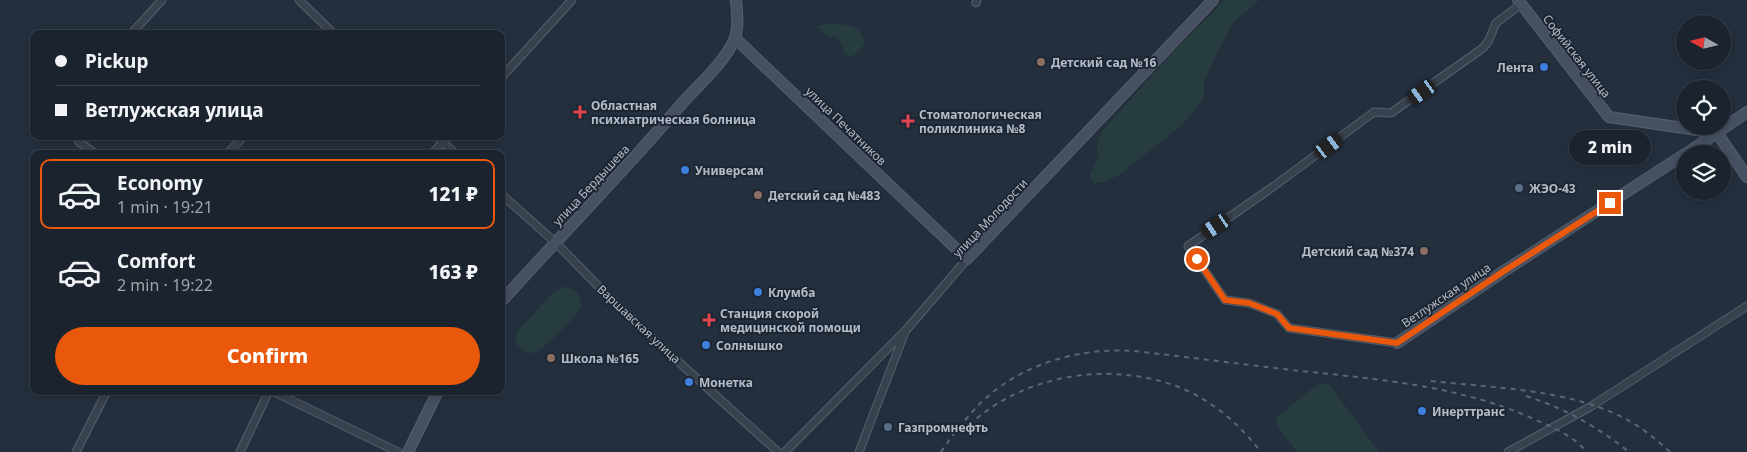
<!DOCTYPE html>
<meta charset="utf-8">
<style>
body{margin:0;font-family:"Noto Sans",sans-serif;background:#282f3a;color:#f1f3f6;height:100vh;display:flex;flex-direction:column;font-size:19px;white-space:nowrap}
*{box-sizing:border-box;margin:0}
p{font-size:16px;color:#a0a4aa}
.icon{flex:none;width:28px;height:28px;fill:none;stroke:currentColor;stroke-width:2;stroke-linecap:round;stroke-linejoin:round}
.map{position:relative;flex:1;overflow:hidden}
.panel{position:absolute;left:30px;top:150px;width:475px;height:245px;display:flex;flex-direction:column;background:#1b232e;border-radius:10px;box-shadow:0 2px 8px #0003,0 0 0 1px #39404a}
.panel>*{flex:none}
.hud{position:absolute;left:30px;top:30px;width:475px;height:110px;border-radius:10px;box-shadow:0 2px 8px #0003,0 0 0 1px #39404a;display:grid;align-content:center;height:110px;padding:0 25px;background:#1b232e}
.needle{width:32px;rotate:278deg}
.fabs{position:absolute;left:1676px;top:15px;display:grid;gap:10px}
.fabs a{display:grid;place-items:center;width:55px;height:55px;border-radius:50%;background:#1b232e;box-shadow:0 2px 8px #0003,0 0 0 1px #39404a;font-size:25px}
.end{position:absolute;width:22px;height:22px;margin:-11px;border:6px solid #ea580c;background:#fff;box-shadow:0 0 0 2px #fff}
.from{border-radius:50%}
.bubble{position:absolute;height:35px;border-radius:18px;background:#1b232e;box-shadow:0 2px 8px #0003,0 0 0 1px #39404a;font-size:16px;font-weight:800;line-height:35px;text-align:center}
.car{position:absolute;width:15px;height:30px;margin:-15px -8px;border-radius:6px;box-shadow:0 0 4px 1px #0007;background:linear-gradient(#222 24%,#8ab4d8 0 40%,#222 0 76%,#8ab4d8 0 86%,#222 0)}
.hud b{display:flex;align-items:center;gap:18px;height:48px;font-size:19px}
.hud b+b{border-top:1px solid #39404a}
.hud i{width:12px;height:12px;background:#f1f3f6}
ul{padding:9px 0 0;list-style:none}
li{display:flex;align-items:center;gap:15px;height:70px;margin:0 10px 8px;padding:0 15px;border:2px solid transparent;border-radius:10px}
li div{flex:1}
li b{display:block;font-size:19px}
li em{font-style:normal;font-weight:800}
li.active{border-color:#ea580c}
li>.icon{width:45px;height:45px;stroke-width:1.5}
.primary-button{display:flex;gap:10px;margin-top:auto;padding:10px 25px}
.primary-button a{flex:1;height:58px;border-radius:30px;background:#ea580c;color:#fff;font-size:20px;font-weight:800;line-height:58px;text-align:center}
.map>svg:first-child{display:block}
.green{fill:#263c3f}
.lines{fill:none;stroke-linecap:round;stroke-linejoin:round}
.street-casing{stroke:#565f6c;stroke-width:9}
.secondary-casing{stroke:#565f6c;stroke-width:12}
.street{stroke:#38414e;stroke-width:7}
.secondary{stroke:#465061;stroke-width:10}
.rail{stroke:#5a6575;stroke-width:2;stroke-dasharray:5 5;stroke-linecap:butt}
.route{stroke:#ea580c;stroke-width:6}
.education-dot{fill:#8d6e63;stroke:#1d2633;stroke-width:2}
.shop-dot{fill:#3f7fe0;stroke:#1d2633;stroke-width:2}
.health-dot{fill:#e0444e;stroke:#1d2633;stroke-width:2}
.service-dot{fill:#5c6f8a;stroke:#1d2633;stroke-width:2}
.labels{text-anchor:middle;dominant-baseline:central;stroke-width:4;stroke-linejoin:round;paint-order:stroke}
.street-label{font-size:12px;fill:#b4bcc9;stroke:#1d2633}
.poi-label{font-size:12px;font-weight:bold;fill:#b4bcc9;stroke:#1d2633;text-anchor:start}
</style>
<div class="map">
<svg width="1747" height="452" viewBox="0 0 1747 452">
<rect width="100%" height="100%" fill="#242f3e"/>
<g class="green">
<path d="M1225 0H1259L1233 23 1213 61 1204 83V98L1182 125 1119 175 1103 182 1094 183 1091 180 1090 174 1098 158 1097 141 1101 132 1179 46Z"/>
<path d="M831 24C849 25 861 23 865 44L851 58 843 51 844 47 834 35 829 37 816 26Z"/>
<path d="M563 287C574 287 584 296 580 308 577 316 544 349 536 352 531 354 525 353 521 349 516 344 515 338 517 331L555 291Z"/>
<path d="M1322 384H1327L1331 387 1379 452H1297L1278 427 1276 422 1277 417 1317 385Z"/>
</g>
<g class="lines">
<defs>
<g id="street">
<path d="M299 0 334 34"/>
<path d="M976 3 977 0"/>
<path d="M131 34 162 0"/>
<path d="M501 78 572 0"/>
<path d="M82 136 79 142 96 154"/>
<path d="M436 136 456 154"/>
<path d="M227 154 244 136"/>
<path d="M432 154 448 136"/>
<path d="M501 194 555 242 605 293 660 345 778 452"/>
<path d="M1397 343 1289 328 1277 314 1249 303 1225 300 1188 246 1274 186 1374 112 1391 113 1483 48 1488 42 1496 23 1521 4"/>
<path d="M272 391 398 452"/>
<path d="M76 452 107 391"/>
<path d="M240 452 269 391"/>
<path d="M785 452 907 329 967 259"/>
<path d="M859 452 905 332"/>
<path d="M1508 452 1590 407 1747 306"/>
</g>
<g id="secondary">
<path d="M1518 0 1609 117 1717 133 1747 177"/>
<path d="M735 38 967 259 1213 0"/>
<path d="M1686 154 1747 112"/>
<path d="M501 302C562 234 626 169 685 100 701 83 727 59 735 38 739 26 737 12 736 0"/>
<path d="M1397 343 1504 271 1685 154"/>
<path d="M408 452 438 391"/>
</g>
</defs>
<use href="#street" class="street-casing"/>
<use href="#secondary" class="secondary-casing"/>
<use href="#street" class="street"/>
<use href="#secondary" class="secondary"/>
<g class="rail">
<path d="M1431 381C1494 388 1575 389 1631 422 1645 430 1658 441 1670 452"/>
<path d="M1526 396C1564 408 1598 427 1629 452"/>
<path d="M962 432C1017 375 1108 359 1181 388 1213 401 1240 425 1261 452"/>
<path d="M941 452C951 437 962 423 974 410 1013 366 1077 347 1134 351 1187 357 1240 364 1292 370 1375 379 1460 385 1536 420 1555 428 1573 436 1587 452"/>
</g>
</g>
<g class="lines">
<path class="route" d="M1197 259 1225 300 1249 303 1277 314 1289 328 1397 343 1504 271 1610 203"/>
</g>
<g class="education-dot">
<circle cx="1041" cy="62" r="5"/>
<circle cx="758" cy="195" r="5"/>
<circle cx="1424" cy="251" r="5"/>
<circle cx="551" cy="358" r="5"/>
</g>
<g class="shop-dot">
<circle cx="1544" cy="67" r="5"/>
<circle cx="685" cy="170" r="5"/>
<circle cx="758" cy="292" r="5"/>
<circle cx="706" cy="345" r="5"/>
<circle cx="689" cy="382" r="5"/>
<circle cx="1422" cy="411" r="5"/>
</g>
<g class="health-dot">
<path d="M577.5 104.5h5v5h5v5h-5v5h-5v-5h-5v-5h5z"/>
<path d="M905.5 113.5h5v5h5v5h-5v5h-5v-5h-5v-5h5z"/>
<path d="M706.5 312.5h5v5h5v5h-5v5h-5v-5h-5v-5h5z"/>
</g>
<g class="service-dot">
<circle cx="1519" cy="188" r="5"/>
<circle cx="888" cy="427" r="5"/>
</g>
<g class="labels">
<g class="street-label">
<text transform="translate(1577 56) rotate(52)">Софийская улица</text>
<text transform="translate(846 126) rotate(44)">улица Печатников</text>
<text transform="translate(591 185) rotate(-47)">улица Бердышева</text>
<text transform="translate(990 218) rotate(-47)">улица Молодости</text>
<text transform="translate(1446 295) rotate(-34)">Ветлужская улица</text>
<text transform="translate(639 324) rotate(43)">Варшавская улица</text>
</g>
<g class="poi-label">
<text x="1051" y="62">Детский сад №16</text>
<text x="1534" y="67" text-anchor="end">Лента</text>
<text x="591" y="105">Областная<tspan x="591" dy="14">психиатрическая болница</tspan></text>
<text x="919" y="114">Стоматологическая<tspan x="919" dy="14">поликлиника №8</tspan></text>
<text x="695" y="170">Универсам</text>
<text x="1529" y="188">ЖЭО-43</text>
<text x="768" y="195">Детский сад №483</text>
<text x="1414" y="251" text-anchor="end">Детский сад №374</text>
<text x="768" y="292">Клумба</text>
<text x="720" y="313">Станция скорой<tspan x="720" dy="14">медицинской помощи</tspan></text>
<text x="716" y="345">Солнышко</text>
<text x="561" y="358">Школа №165</text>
<text x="699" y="382">Монетка</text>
<text x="1432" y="411">Инерттранс</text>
<text x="898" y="427">Газпромнефть</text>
</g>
</g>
</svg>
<div class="fabs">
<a><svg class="needle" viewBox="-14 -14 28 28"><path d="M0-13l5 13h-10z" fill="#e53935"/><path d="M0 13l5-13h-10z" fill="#a0a4aa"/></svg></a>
<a><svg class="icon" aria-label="locate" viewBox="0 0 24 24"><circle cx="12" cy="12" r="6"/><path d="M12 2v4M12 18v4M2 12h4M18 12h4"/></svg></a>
<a><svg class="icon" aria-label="layers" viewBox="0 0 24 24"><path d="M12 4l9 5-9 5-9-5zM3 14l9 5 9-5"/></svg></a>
</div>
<i class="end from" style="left:1197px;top:259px"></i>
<i class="end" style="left:1610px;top:203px"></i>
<div class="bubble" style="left:1569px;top:130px;width:82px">2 min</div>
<i class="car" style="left:1422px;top:92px;rotate:235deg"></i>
<i class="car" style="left:1329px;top:146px;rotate:53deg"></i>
<i class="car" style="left:1216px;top:226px;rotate:236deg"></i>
<div class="hud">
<b><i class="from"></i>Pickup</b>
<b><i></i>Ветлужская улица</b>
</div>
<section class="panel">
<ul>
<li class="active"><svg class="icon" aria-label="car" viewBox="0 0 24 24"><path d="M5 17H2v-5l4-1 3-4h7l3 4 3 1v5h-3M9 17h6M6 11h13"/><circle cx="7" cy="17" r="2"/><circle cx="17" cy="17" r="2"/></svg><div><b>Economy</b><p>1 min · 19:21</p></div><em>121 ₽</em></li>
<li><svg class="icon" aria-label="car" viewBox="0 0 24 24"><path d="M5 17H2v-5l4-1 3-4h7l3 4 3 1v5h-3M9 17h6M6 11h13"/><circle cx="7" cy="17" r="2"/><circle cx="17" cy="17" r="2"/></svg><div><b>Comfort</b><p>2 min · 19:22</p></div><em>163 ₽</em></li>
</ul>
<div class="primary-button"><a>Confirm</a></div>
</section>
</div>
